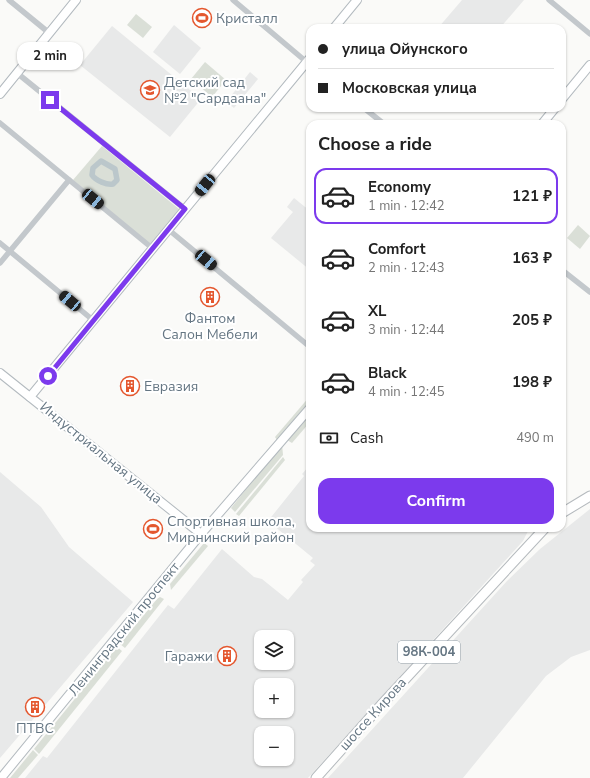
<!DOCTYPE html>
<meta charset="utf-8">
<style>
body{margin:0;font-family:"Nunito Sans",sans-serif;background:#f6f6f6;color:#222;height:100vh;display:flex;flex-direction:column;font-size:15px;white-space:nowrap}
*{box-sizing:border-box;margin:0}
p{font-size:13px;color:#767676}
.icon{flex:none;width:22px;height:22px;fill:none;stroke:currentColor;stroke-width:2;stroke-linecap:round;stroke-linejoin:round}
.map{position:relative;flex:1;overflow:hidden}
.drawer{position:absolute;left:306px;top:120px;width:260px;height:412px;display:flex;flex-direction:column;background:#fff;border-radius:12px;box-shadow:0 1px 3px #0004}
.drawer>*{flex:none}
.banner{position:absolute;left:306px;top:24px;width:260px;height:88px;border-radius:12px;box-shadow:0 1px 3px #0004;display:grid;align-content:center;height:88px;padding:0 12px;background:#fff}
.controls{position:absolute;left:254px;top:630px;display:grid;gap:8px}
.controls a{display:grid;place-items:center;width:40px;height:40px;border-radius:8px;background:#fff;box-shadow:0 1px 3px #0004;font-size:20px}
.end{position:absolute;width:18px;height:18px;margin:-9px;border:5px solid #7c3aed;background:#fff;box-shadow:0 0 0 2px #fff}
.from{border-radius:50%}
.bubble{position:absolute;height:28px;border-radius:12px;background:#fff;box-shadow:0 1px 3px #0004;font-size:13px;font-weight:700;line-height:28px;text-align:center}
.car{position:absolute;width:12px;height:24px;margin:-12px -6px;border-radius:5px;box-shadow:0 0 3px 1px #0007;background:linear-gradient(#222 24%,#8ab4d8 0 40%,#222 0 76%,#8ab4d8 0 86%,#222 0)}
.banner b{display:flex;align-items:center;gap:14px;height:38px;font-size:15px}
.banner b+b{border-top:1px solid #e0e0e0}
.banner i{width:10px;height:10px;background:#222}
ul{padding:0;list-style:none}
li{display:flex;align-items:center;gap:12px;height:56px;margin:0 8px 6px;padding:0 4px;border:2px solid transparent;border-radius:12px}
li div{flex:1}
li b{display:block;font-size:15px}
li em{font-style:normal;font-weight:700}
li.active{border-color:#7c3aed}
li>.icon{width:36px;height:36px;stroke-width:1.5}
h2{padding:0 12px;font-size:18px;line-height:48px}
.pay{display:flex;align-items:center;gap:10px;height:44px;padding:0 12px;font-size:15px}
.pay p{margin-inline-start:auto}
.button{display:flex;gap:8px;margin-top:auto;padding:8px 12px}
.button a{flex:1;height:46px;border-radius:12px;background:#7c3aed;color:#fff;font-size:16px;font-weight:700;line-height:46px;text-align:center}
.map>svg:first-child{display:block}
.built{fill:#e8e9e9;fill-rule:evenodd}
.green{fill:#dadfd7}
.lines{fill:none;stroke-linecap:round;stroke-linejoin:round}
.canal{stroke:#bbc7cb;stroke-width:5.5}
.secondary-casing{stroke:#b3babf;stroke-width:10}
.primary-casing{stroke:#b5babe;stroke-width:11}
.minor{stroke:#c3c8cc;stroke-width:5.5}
.secondary{stroke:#fff;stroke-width:8}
.primary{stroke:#fff;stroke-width:9}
.route{stroke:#7c3aed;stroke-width:5}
.labels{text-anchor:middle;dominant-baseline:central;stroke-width:4;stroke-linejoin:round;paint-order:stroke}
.shield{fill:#fff;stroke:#939fa8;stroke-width:1}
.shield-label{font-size:13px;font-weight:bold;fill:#657683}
.poi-label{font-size:14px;fill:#657683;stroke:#fff;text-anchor:start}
.street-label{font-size:14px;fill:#657683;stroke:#fff}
</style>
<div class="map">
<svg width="590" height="778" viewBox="0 0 590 778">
<rect width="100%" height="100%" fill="#fafaf8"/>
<g class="built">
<path d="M462 0H524L500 28H438Z"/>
<path d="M174 25 201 48 180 74 153 52Z"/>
<path d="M112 26 201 99 170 137 80 65Z"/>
<path d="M250 72 258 79 234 108 226 102Z"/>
<path d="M294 198 310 211V270L271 238 293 212 287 207Z"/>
<path d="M310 465V528H525L528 531 523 541 308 778H25L43 756 47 758 168 605 174 609 222 549 254 577 262 579 288 600 303 582 301 580 315 565 310 561 313 558 268 521 304 476 302 474ZM261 637H287V663H261ZM261 685H287V711H261ZM261 733H287V759H261Z"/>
<path d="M0 472 41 507 69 547 133 602 0 758Z"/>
<path d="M590 509V650L571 657 546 676 463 778H328L507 581 540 549Z"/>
</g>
<g class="green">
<path d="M136 14 152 27 143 38 127 25Z"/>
<path d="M205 62 226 80 212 97 191 79Z"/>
<path d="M102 146 179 209 150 244 73 180Z"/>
<path d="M578 225 590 236 580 249 567 238Z"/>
<path d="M310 396V401L277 440 275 437Z"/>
<path d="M310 412V422L292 443 287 440Z"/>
<path d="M282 444 283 455 235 512 231 508Z"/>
<path d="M283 457 285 460 239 516 236 514Z"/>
<path d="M204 543 208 546 171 590 170 584Z"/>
<path d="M160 597 164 599 125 648 120 644 157 599Z"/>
<path d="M117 647 122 651 39 754 34 749Z"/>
<path d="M33 750 38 755 18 778H10Z"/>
</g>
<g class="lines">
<path class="canal" d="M101 161 115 169 117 180 113 184C107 185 96 181 92 175L93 168Z"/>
<defs>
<g id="secondary">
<path d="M334 28 357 0"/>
<path d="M0 94 76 0"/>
<path d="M562 99 590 65"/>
<path d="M542 124 555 108"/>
<path d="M0 373 201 534"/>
<path d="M30 397 310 58"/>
<path d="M1 778 201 534 310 408"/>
</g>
<g id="primary">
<path d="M562 513 590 496"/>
<path d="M316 778 383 703 545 528"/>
</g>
</defs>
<use href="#secondary" class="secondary-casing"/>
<use href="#primary" class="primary-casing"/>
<g class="minor">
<path d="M9 0 48 32"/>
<path d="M233 0 309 64"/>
<path d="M549 0 590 34"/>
<path d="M17 73 185 209"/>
<path d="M364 108 384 124"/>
<path d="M0 123 152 248"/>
<path d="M169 230 310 347"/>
<path d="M0 243 94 321"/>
<path d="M0 263 69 180"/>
<path d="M562 270 590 292"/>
</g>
<use href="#secondary" class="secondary"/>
<use href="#primary" class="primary"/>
</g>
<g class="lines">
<path class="route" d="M48 376 185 209 50 100"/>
</g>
<defs>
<symbol id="stadium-ring" viewBox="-11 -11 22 22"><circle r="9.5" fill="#fff" stroke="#e4572e" stroke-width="1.5"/><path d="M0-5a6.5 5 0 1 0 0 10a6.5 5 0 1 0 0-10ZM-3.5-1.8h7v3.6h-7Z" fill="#e4572e"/></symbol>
<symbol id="school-ring" viewBox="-11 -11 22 22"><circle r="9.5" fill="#fff" stroke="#e4572e" stroke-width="1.5"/><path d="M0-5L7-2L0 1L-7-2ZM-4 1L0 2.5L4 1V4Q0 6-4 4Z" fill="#e4572e"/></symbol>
<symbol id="building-ring" viewBox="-11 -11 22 22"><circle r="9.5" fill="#fff" stroke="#e4572e" stroke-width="1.5"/><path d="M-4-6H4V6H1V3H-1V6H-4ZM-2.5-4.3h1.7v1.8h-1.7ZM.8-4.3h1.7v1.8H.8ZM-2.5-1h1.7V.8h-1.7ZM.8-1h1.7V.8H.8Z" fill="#e4572e"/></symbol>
</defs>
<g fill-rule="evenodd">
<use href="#stadium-ring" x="191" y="7" width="22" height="22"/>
<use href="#school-ring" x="139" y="79" width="22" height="22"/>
<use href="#building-ring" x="199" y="286" width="22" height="22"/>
<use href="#building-ring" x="119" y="375" width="22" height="22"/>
<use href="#stadium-ring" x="142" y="518" width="22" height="22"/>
<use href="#building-ring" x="216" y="645" width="22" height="22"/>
<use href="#building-ring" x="24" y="696" width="22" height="22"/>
</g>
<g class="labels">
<rect class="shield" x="398" y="641" width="62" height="22" rx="3"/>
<g class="shield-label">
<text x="429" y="652">98К-004</text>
</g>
<g class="poi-label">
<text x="216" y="18">Кристалл</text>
<text x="164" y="82">Детский сад<tspan x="164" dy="16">№2 "Сардаана"</tspan></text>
<text x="210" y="318" text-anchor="middle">Фантом<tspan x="210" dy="16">Салон Мебели</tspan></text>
<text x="144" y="386">Евразия</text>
<text x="167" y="521">Спортивная школа,<tspan x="167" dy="16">Мирнинский район</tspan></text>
<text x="213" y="656" text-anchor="end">Гаражи</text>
<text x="35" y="728" text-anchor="middle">ПТВС</text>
</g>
<g class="street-label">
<text transform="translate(101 453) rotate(39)">Индустриальная улица</text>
<text transform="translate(124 629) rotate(-51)">Ленинградский проспект</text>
<text transform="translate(373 714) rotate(-48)">шоссе Кирова</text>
</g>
</g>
</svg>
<div class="controls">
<a><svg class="icon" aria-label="layers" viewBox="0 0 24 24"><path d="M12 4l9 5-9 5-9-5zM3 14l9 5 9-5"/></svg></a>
<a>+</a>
<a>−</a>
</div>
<i class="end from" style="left:48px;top:376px"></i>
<i class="end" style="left:50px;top:100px"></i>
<div class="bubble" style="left:17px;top:42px;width:66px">2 min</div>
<i class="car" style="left:205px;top:185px;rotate:219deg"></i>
<i class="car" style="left:93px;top:199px;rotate:129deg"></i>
<i class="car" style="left:206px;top:260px;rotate:130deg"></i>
<i class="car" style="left:70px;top:301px;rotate:310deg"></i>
<div class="banner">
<b><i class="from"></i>улица Ойунского</b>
<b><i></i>Московская улица</b>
</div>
<section class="drawer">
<h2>Choose a ride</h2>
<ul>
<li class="active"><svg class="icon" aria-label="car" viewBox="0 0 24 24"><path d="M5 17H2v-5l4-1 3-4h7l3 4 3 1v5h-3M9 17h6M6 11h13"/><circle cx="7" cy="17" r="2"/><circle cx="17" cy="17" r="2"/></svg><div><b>Economy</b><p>1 min · 12:42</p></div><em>121 ₽</em></li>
<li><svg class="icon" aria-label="car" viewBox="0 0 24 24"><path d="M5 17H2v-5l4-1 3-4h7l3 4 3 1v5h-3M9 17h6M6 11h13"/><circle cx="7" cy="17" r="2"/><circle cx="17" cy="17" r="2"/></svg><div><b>Comfort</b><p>2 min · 12:43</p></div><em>163 ₽</em></li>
<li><svg class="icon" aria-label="car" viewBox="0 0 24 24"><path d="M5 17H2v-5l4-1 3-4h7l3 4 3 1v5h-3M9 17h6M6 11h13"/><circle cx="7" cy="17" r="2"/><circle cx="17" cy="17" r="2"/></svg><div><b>XL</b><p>3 min · 12:44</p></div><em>205 ₽</em></li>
<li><svg class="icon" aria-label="car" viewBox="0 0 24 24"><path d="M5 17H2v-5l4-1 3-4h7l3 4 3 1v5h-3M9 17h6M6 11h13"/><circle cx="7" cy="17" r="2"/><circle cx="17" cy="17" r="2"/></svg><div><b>Black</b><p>4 min · 12:45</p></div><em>198 ₽</em></li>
</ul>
<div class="pay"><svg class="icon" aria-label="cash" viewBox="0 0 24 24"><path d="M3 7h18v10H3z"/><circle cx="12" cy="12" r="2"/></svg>Cash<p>490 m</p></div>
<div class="button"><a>Confirm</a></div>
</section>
</div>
